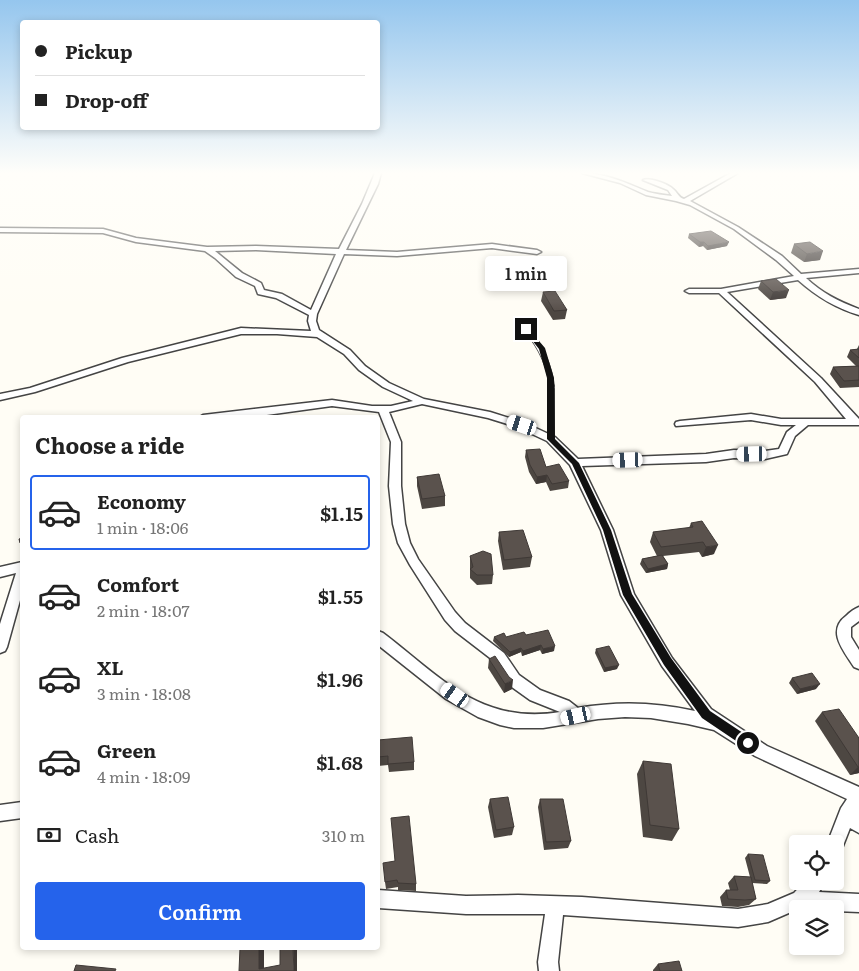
<!DOCTYPE html>
<meta charset="utf-8">
<style>
body{margin:0;font-family:Literata,serif;background:#f6f6f6;color:#222;height:100vh;display:flex;flex-direction:column;font-size:19px;white-space:nowrap}
*{box-sizing:border-box;margin:0}
p{font-size:16px;color:#767676}
.icon{flex:none;width:28px;height:28px;fill:none;stroke:currentColor;stroke-width:2;stroke-linecap:round;stroke-linejoin:round}
.map{position:relative;flex:1;overflow:hidden}
.panel{position:absolute;left:20px;top:415px;width:360px;height:535px;display:flex;flex-direction:column;background:#fff;border-radius:5px;box-shadow:0 2px 8px #0003}
.panel>*{flex:none}
.hud{position:absolute;left:20px;top:20px;width:360px;height:110px;border-radius:5px;box-shadow:0 2px 8px #0003;display:grid;align-content:center;height:110px;padding:0 15px;background:#fff}
.controls{position:absolute;left:789px;top:835px;display:grid;gap:10px}
.controls a{display:grid;place-items:center;width:55px;height:55px;border-radius:5px;background:#fff;box-shadow:0 2px 8px #0003;font-size:25px}
.end{position:absolute;width:22px;height:22px;margin:-11px;border:6px solid #111;background:#fff;box-shadow:0 0 0 2px #fff}
.from{border-radius:50%}
.bubble{position:absolute;height:35px;border-radius:5px;background:#fff;box-shadow:0 2px 8px #0003;font-size:16px;font-weight:600;line-height:35px;text-align:center}
.car{position:absolute;width:15px;height:30px;margin:-15px -8px;border-radius:6px;box-shadow:0 0 4px 1px #0007;background:linear-gradient(#fff 24%,#345 0 40%,#fff 0 76%,#345 0 86%,#fff 0)}
.hud b{display:flex;align-items:center;gap:18px;height:48px;font-size:19px}
.hud b+b{border-top:1px solid #e0e0e0}
.hud i{width:12px;height:12px;background:#222}
ul{padding:0;list-style:none}
li{display:flex;align-items:center;gap:15px;height:75px;margin:0 10px 8px;padding:0 5px;border:2px solid transparent;border-radius:5px}
li div{flex:1}
li b{display:block;font-size:19px}
li em{font-style:normal;font-weight:600}
li.selected{border-color:#2563eb}
li>.icon{width:45px;height:45px;stroke-width:1.5}
h2{padding:0 15px;font-size:22px;line-height:60px}
.pay{display:flex;align-items:center;gap:12px;height:55px;padding:0 15px;font-size:19px}
.pay p{margin-inline-start:auto}
.button{display:flex;gap:10px;margin-top:auto;padding:10px 15px}
.button a{flex:1;height:58px;border-radius:5px;background:#2563eb;color:#fff;font-size:20px;font-weight:600;line-height:58px;text-align:center}
.map>svg:first-child{display:block}
.lines{fill:none;stroke-linecap:round;stroke-linejoin:round}
.service-far1-casing{stroke:#444;stroke-width:6}
.service-casing{stroke:#444;stroke-width:8}
.minor-casing{stroke:#444;stroke-width:3}
.service-far1{stroke:#fff;stroke-width:4.5}
.service{stroke:#fff;stroke-width:5.5}
.minor{fill:#fff;fill-rule:evenodd}
.wall{fill:#4d4742}
.shaded-wall{fill:#3f3936}
.building{fill:#5a524d;stroke:#3f3936}
.route{fill:#111}
</style>
<div class="map">
<svg width="859" height="971" viewBox="0 0 859 971">
<rect width="100%" height="100%" fill="#fffdf5"/>
<g class="lines">
<defs>
<path id="service-far1" d="M526 329C541 347 550 365 552 388"/>
<path id="service" d="M551 439V387"/>
<g id="minor">
<path d="M375 173H381L378 184 346 250 397 252 492 244 537 250 541 252 537 254 492 248 397 256 344 254 317 314 316 321 319 330 350 350 365 366 389 383 424 399 490 412 525 423 555 437 578 459 706 454 734 450 765 451 779 449 787 432 796 425H781L751 420 676 426 675 424 676 422 680 421 751 414 781 419H846L815 382 719 293H689L685 291 689 289H721L794 276 776 260 734 229 690 205 676 201 646 195 620 183 582 173C606 173 626 183 648 192 655 194 664 195 672 196L668 190 643 180C649 177 668 184 673 189 678 193 678 197 684 199L731 173H738L690 201 738 227 782 256 801 274 859 269V273L806 278C822 293 838 301 859 309V315C835 308 816 296 798 280L727 292 821 378 859 419V425H808L795 436 787 454 765 459 734 458 706 462 582 466 613 530 634 594 672 658 711 709 767 746 859 787V833L850 828 841 851 835 854V844H827L841 808 847 799 755 756 714 730 688 724 651 718 625 717 598 719 543 728H514L500 725 478 717 446 699 378 645V631L383 633C441 677 480 725 560 712L530 700 509 685 494 661 455 631 445 620 410 565 398 543 393 524 389 486 391 442 379 412 332 406 244 418H198L203 415 332 400 372 406H391L413 401 383 387 359 370 344 354 317 337 277 334H241L128 362 35 392 0 400V394L30 388 122 358 241 328 311 331 308 321 309 315 276 298 258 294 255 286 236 277 215 258 205 251 136 242 103 233 0 232V228L103 229 136 238 207 247 256 246 339 249 362 204ZM256 250 336 254 311 310 282 294 264 290 261 283 242 273 215 251ZM422 404 488 418 517 427 547 441 570 465 601 530 621 595 662 666 695 711C656 702 617 701 578 708L569 701 540 690 519 675 504 653 465 623 455 612 418 559 410 543 405 524 401 486V442L389 412Z"/>
<path d="M22 562V593L7 647 5 651 0 653V624L16 573 0 577V567Z"/>
<path d="M859 607V621L851 627V637L859 650V669L854 667C844 651 826 631 846 616 850 612 854 609 859 607Z"/>
<path d="M22 802V818L0 821V805Z"/>
<path d="M805 881H826L819 892 859 894V912L835 911V909H798L768 922 738 927 563 915 558 962 559 971H539L538 962 545 914H466L378 908V890L466 896 518 895 582 897 738 909 768 904 794 893Z"/>
</g>
</defs>
<use href="#service-far1" class="service-far1-casing"/>
<use href="#service" class="service-casing"/>
<use href="#minor" class="minor-casing"/>
<use href="#service-far1" class="service-far1"/>
<use href="#service" class="service"/>
<use href="#minor" class="minor"/>
</g>
<g class="wall">
<path d="M689 234 727 246 707 250 703 246 699 247 688 238Z"/>
<path d="M794 244 820 260 804 262 791 253Z"/>
<path d="M761 281 786 298 770 300 758 289Z"/>
<path d="M543 292 567 310 565 319 553 320 541 301Z"/>
<path d="M859 345V387L840 388 830 374 833 367 856 366 847 357 850 350 857 349Z"/>
<path d="M526 450 546 467 569 481 568 488 550 491 546 482 536 484 529 472 525 457Z"/>
<path d="M378 476 379 490H378Z"/>
<path d="M417 477 445 496V506L422 509 417 486Z"/>
<path d="M691 523 714 554 702 557 699 552 663 556 668 564 667 569 646 573 640 564 642 559 657 556 650 542 653 532 689 528Z"/>
<path d="M499 532 532 557 530 567 503 570 498 541Z"/>
<path d="M470 556 493 575 492 584 477 585 470 578Z"/>
<path d="M526 635 554 651 542 654 540 650 522 656 521 652 509 657 493 641 494 637H506Z"/>
<path d="M596 649 617 669 604 672 595 653Z"/>
<path d="M489 659 512 689 504 693 488 668Z"/>
<path d="M792 678 816 689 797 694 789 683Z"/>
<path d="M822 712 859 738V773L850 775 815 721Z"/>
<path d="M378 740 414 762V770L389 772 388 765 378 766Z"/>
<path d="M643 761 679 829 672 841 643 837 637 774Z"/>
<path d="M490 799 514 827 512 835 494 838 488 807Z"/>
<path d="M540 799 571 841 568 848 544 850 538 807Z"/>
<path d="M748 854 770 881 767 884 752 883 756 899 749 905 738 907 722 906 720 897 726 890H730L728 883 734 876 750 877 745 858Z"/>
<path d="M395 861 416 884V891L398 890V887L386 889 385 882Z"/>
<path d="M658 964 682 971H653V970Z"/>
</g>
<g class="shaded-wall">
<path d="M700 242H704L703 246 699 247Z"/>
<path d="M729 242 727 246 707 250 708 246Z"/>
<path d="M823 251 820 260 804 262 807 254Z"/>
<path d="M789 290 786 298 770 300 773 292Z"/>
<path d="M547 475 546 482 536 484 537 477Z"/>
<path d="M718 545 714 554 702 557 706 547Z"/>
<path d="M668 564 667 569 646 573 648 569Z"/>
<path d="M541 645 540 650 522 656 523 651Z"/>
<path d="M555 646 554 651 542 654 543 649Z"/>
<path d="M521 648V652L509 657 510 652Z"/>
<path d="M619 665 617 669 604 672 605 668Z"/>
<path d="M513 680 512 689 504 693 505 684Z"/>
<path d="M820 684 816 689 797 694 800 689Z"/>
<path d="M858 767H859V773L850 775Z"/>
<path d="M259 948H264V971L259 969Z"/>
<path d="M293 948H297V971H294Z"/>
</g>
<g class="building">
<path d="M711 231 729 242 708 246 704 242H700L689 234Z"/>
<path d="M810 242 823 251 807 254 794 244Z"/>
<path d="M776 279 789 290 773 292 761 281Z"/>
<path d="M555 291 567 310 554 311 543 292Z"/>
<path d="M859 349V358L850 350Z"/>
<path d="M859 366V380L844 381 833 367Z"/>
<path d="M540 449 546 467 559 464 569 481 552 484 547 475 537 477 530 465 526 450Z"/>
<path d="M439 474 445 496 422 499 417 477Z"/>
<path d="M702 521 718 545 706 547 703 542 661 547 653 532 693 527 691 523Z"/>
<path d="M523 530 532 557 504 560 499 532Z"/>
<path d="M22 538V543H20L19 539Z"/>
<path d="M483 551 491 554 493 575H477L470 569 473 567 470 556Z"/>
<path d="M662 555 668 564 648 569 642 559Z"/>
<path d="M548 630 555 646 543 649 541 645 523 651 521 648 510 652 494 637 504 633 506 637 524 632 526 635Z"/>
<path d="M609 646 619 665 605 668 596 649Z"/>
<path d="M495 656 509 677 513 680 505 684 489 659Z"/>
<path d="M812 673 820 684 800 689 792 678Z"/>
<path d="M839 709 859 738V767H858L822 712Z"/>
<path d="M412 737 414 762 388 764V756L378 757V740Z"/>
<path d="M643 761 671 764 679 829 650 825Z"/>
<path d="M508 797 514 827 496 830 490 799Z"/>
<path d="M540 799H563L571 841 546 842Z"/>
<path d="M409 816 416 884 398 883 397 880 385 882 383 863 395 861 391 818Z"/>
<path d="M748 854 763 855 770 881 755 880Z"/>
<path d="M734 876 751 877 756 899 745 900 728 899 726 890H738Z"/>
<path d="M240 948H259V969L280 965V948H293L294 971H239Z"/>
<path d="M679 961 682 971H660L658 964Z"/>
<path d="M76 965 116 969 115 971H74Z"/>
</g>
<linearGradient id="sky" x2="0" y2="1"><stop stop-color="#95c6ee"/><stop offset="0.56" stop-color="#fffefa"/><stop offset="1" stop-color="#fffefa" stop-opacity="0"/></linearGradient>
<rect width="859" height="309" fill="url(#sky)"/>
<path class="route" d="M524 328H528L545 348 554 378 555 439 579 463 611 530 632 594 671 658 710 711 752 739 754 743 752 747 748 749 745 747 702 718 664 665 623 595 603 530 572 464 547 439V378L539 349 524 330Z"/>
</svg>
<div class="controls">
<a><svg class="icon" aria-label="locate" viewBox="0 0 24 24"><circle cx="12" cy="12" r="6"/><path d="M12 2v4M12 18v4M2 12h4M18 12h4"/></svg></a>
<a><svg class="icon" aria-label="layers" viewBox="0 0 24 24"><path d="M12 4l9 5-9 5-9-5zM3 14l9 5 9-5"/></svg></a>
</div>
<i class="end from" style="left:748px;top:743px"></i>
<i class="end" style="left:526px;top:329px"></i>
<div class="bubble" style="left:485px;top:256px;width:82px">1 min</div>
<i class="car" style="left:522px;top:425px;rotate:288deg"></i>
<i class="car" style="left:752px;top:454px;rotate:269deg"></i>
<i class="car" style="left:628px;top:460px;rotate:268deg"></i>
<i class="car" style="left:455px;top:695px;rotate:305deg"></i>
<i class="car" style="left:576px;top:716px;rotate:257deg"></i>
<div class="hud">
<b><i class="from"></i>Pickup</b>
<b><i></i>Drop-off</b>
</div>
<section class="panel">
<h2>Choose a ride</h2>
<ul>
<li class="selected"><svg class="icon" aria-label="car" viewBox="0 0 24 24"><path d="M5 17H2v-5l4-1 3-4h7l3 4 3 1v5h-3M9 17h6M6 11h13"/><circle cx="7" cy="17" r="2"/><circle cx="17" cy="17" r="2"/></svg><div><b>Economy</b><p>1 min · 18:06</p></div><em>$1.15</em></li>
<li><svg class="icon" aria-label="car" viewBox="0 0 24 24"><path d="M5 17H2v-5l4-1 3-4h7l3 4 3 1v5h-3M9 17h6M6 11h13"/><circle cx="7" cy="17" r="2"/><circle cx="17" cy="17" r="2"/></svg><div><b>Comfort</b><p>2 min · 18:07</p></div><em>$1.55</em></li>
<li><svg class="icon" aria-label="car" viewBox="0 0 24 24"><path d="M5 17H2v-5l4-1 3-4h7l3 4 3 1v5h-3M9 17h6M6 11h13"/><circle cx="7" cy="17" r="2"/><circle cx="17" cy="17" r="2"/></svg><div><b>XL</b><p>3 min · 18:08</p></div><em>$1.96</em></li>
<li><svg class="icon" aria-label="car" viewBox="0 0 24 24"><path d="M5 17H2v-5l4-1 3-4h7l3 4 3 1v5h-3M9 17h6M6 11h13"/><circle cx="7" cy="17" r="2"/><circle cx="17" cy="17" r="2"/></svg><div><b>Green</b><p>4 min · 18:09</p></div><em>$1.68</em></li>
</ul>
<div class="pay"><svg class="icon" aria-label="cash" viewBox="0 0 24 24"><path d="M3 7h18v10H3z"/><circle cx="12" cy="12" r="2"/></svg>Cash<p>310 m</p></div>
<div class="button"><a>Confirm</a></div>
</section>
</div>
